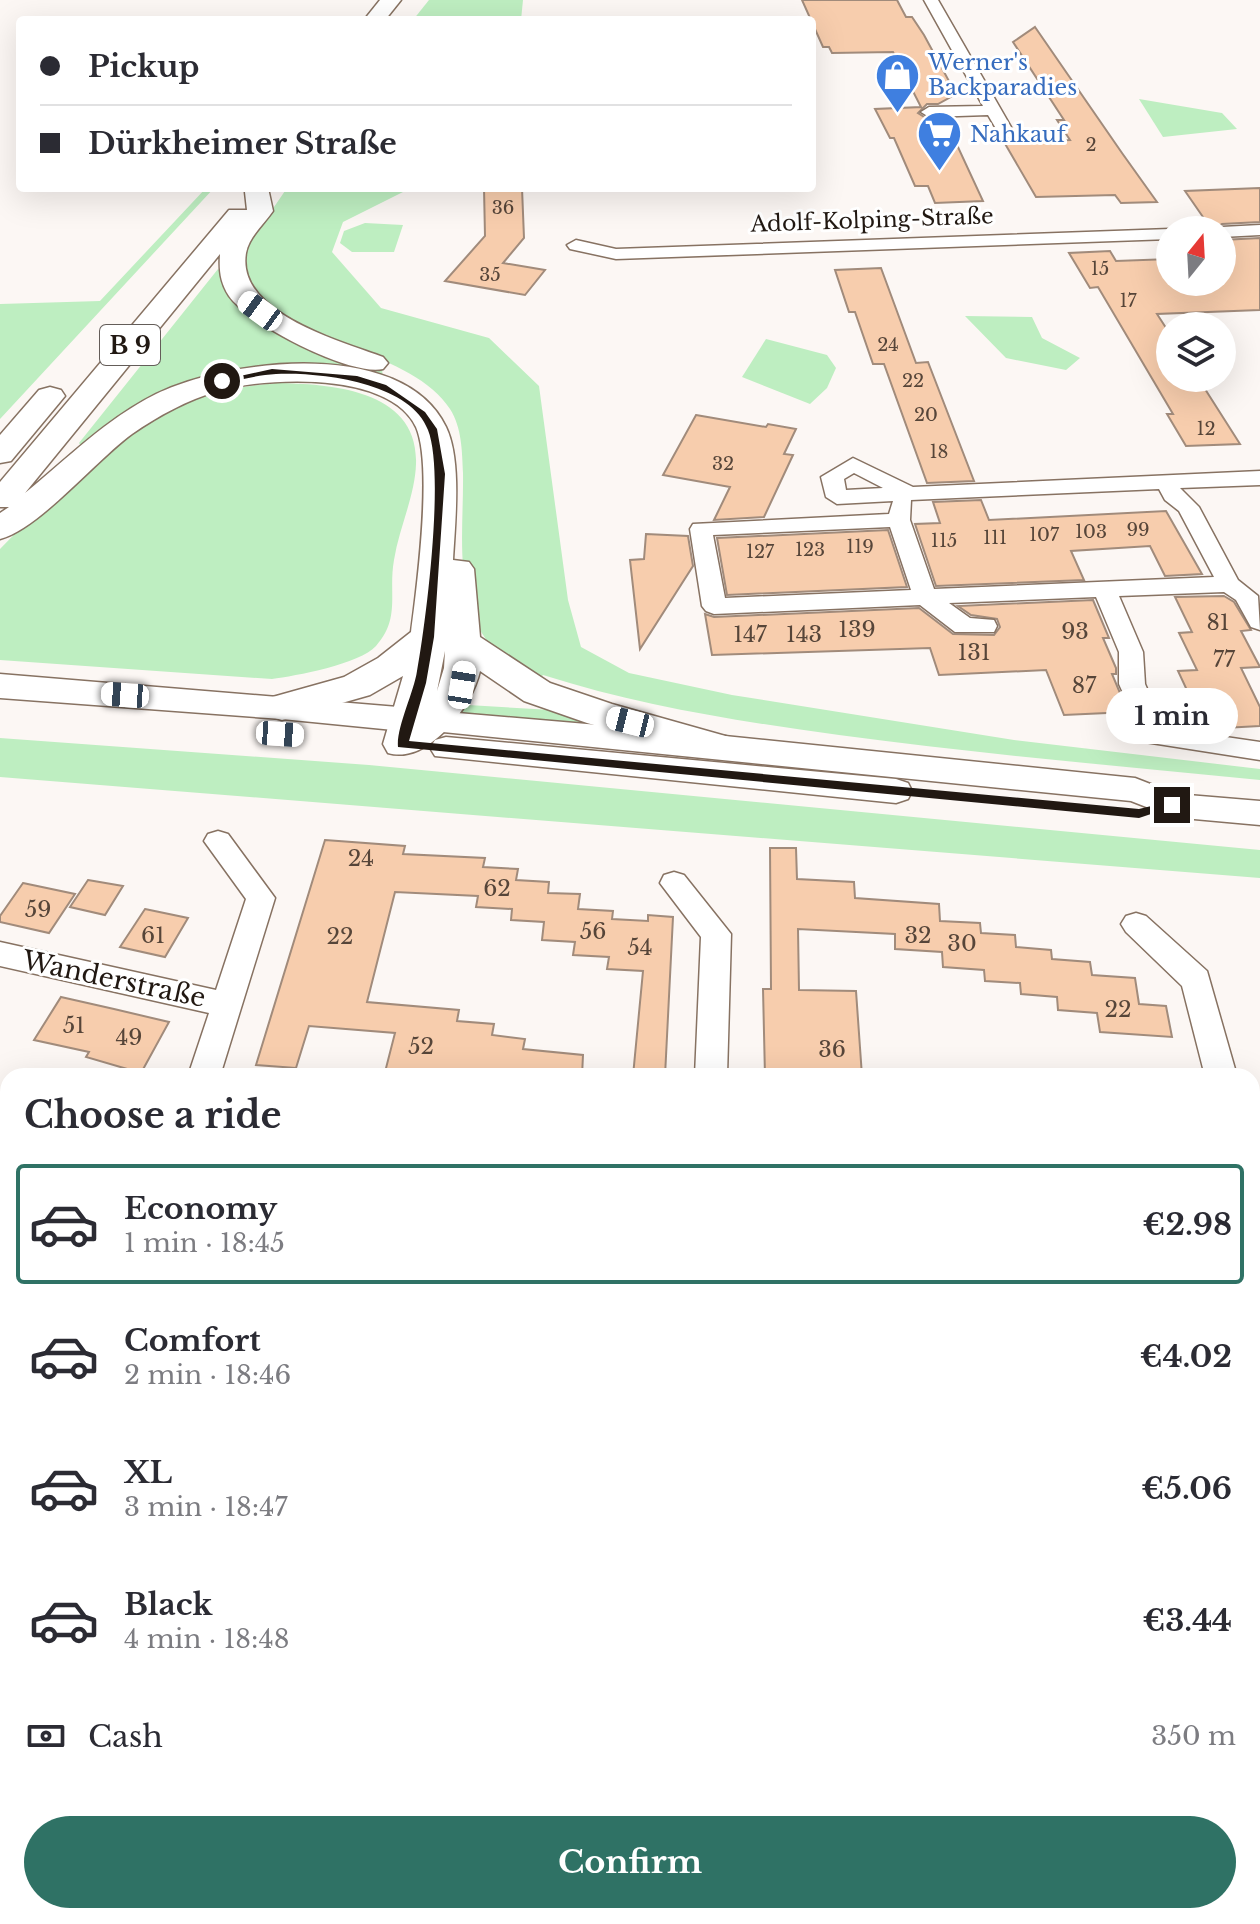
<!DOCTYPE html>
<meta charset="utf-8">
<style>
body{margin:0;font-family:"Libre Baskerville",serif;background:#f2f2f3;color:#2b2b33;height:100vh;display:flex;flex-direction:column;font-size:30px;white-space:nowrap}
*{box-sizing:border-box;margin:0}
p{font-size:26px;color:#7c7c81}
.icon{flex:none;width:44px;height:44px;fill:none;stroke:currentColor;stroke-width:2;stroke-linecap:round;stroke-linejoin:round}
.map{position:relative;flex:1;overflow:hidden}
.details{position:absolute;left:0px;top:1068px;width:1260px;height:856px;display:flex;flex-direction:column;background:#fff;border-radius:24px 24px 0 0;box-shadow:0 8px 32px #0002}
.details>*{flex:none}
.top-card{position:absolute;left:16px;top:16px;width:800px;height:176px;border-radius:8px;box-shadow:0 8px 32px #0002;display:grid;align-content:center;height:176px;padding:0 24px;background:#fff}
.needle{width:52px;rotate:18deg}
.buttons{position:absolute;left:1156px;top:216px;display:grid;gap:16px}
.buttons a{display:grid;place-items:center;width:80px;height:80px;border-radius:50%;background:#fff;box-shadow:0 8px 32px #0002;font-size:40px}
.end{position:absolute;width:36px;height:36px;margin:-18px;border:10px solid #211812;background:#fff;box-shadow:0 0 0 4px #fff}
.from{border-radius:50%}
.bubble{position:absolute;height:56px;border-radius:28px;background:#fff;box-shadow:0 8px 32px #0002;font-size:26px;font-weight:700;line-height:56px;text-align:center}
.car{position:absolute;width:24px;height:48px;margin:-24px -12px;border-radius:10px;box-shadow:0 0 6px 2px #0007;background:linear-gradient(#fff 24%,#345 0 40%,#fff 0 76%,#345 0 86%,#fff 0)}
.top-card b{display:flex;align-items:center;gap:28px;height:76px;font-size:30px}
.top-card b+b{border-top:2px solid #e1e1e2}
.top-card i{width:20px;height:20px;background:#2b2b33}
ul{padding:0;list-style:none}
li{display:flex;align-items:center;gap:24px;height:120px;margin:0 16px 12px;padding:0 8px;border:4px solid transparent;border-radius:8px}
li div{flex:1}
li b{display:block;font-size:30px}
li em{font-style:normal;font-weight:700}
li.selected{border-color:#2f7265}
li>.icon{width:72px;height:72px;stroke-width:1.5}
h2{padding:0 24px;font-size:36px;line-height:96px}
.pay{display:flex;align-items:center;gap:20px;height:88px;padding:0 24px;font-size:30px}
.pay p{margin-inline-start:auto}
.button{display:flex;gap:16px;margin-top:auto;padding:16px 24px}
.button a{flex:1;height:92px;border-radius:48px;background:#2f7265;color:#fff;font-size:32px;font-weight:700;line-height:92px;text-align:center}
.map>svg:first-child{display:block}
.green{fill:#beeec1}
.building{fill:#f7cdad;stroke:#a18b7b;stroke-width:2}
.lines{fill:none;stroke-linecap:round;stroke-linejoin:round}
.minor-casing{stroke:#877262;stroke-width:3}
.tertiary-casing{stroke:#877262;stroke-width:3}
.secondary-casing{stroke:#877262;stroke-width:3}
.trunk-casing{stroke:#877262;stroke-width:3}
.minor{fill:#fff;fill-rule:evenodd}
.tertiary{fill:#fff;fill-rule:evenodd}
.secondary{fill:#fff;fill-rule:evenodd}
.trunk{fill:#fff;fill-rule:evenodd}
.route{fill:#211812}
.labels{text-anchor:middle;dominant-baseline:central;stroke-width:6;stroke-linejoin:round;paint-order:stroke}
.far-number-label{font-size:18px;fill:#564539}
.far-shop-label{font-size:22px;fill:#366cbe;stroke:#fff;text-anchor:start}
.far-street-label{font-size:22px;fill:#211812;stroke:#fff}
.number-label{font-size:22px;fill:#564539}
.shield{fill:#fff;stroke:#645d59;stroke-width:2}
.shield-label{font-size:24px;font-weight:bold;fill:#211812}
.street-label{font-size:26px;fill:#211812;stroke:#fff}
</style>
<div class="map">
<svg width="1260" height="1924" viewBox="0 0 1260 1924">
<rect width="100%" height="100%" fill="#fcf7f4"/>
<g class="green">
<path d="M429 0H523L521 20H413Z"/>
<path d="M1139 99 1222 113 1237 129 1163 137Z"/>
<path d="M206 188H214L0 419V304L100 301Z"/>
<path d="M287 188H411L343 222 332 252 381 308 489 338 539 386 568 600 581 647 629 673 732 695 1014 740 1260 769V780C1119 766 979 754 839 735 737 721 641 706 543 675L537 682C526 674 513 667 503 658 450 612 464 536 463 473 462 451 462 428 450 409 410 346 272 341 245 282 242 275 241 266 239 258Z"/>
<path d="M365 223 403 225 394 252H352L340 243 344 231Z"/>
<path d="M218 269 246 301 382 366 383 386 327 374 206 385 86 453 79 443Z"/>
<path d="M965 316 1032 317 1042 338 1080 358 1066 370 1006 358Z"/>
<path d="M766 339 827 355 836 368 827 388 810 404 742 377Z"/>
<path d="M276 383C330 384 419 389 416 464 415 496 399 528 394 560 388 593 401 618 376 646 360 664 295 676 272 679L0 660V549C65 482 133 412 227 390 243 386 260 385 276 383Z"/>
<path d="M468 705 552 710 591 725 457 715Z"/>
<path d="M0 738 369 765 1260 850V878L0 777Z"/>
<path d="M346 1916H550L551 1924H346Z"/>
<path d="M820 1916H1131L1132 1924H821Z"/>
</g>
<g class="building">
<path d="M802 0H897L906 17H912L924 35 956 94 938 104H927L918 113 929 120 945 119 983 201 935 203 928 186H915L894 138H890L875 109 921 107 893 52 832 53 829 47H823Z"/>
<path d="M1035 27 1122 153 1157 202 1121 203 1115 195 1036 197 1004 142 1070 140 1057 120H1064L1013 42Z"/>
<path d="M484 188H522L524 238 503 263 545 270 525 295 445 281 485 236Z"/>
<path d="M1260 188V222L1222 224 1212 230 1185 191Z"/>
<path d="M1260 238V310L1157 314 1170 334V378H1198L1240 444 1186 446 1167 414H1173L1098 287 1090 288 1069 253 1110 251 1116 261 1170 259V282H1222V257H1230L1222 240Z"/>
<path d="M881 268 916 363 928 362 974 481 927 483 884 364H873L855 312H849L835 270Z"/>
<path d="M696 415 766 427 768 424 796 429 784 454 793 455 764 517 714 520 730 487 663 475Z"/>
<path d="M981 500 989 520 1166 511 1202 574 1165 576 1150 546 1071 551 1084 580 936 586 915 524 940 523 933 502Z"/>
<path d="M888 530 907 587 727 595 717 538Z"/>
<path d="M646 534 688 536 693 566 640 649 630 560 644 559Z"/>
<path d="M1224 596 1234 602 1251 630 1241 631 1260 667 1241 668 1260 707V726L1205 729 1178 671 1197 670 1179 633 1192 632 1175 597Z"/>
<path d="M1093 600 1109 638H1103L1116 668V674H1112L1128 712 1064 715 1046 670 939 675 930 648 712 655 705 614 714 617 919 608 953 634 994 635 1000 627 997 619 971 615 958 606Z"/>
<path d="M325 840 405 846 403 854 485 858 483 867 518 869 516 880 549 882 548 893 580 894 578 909 613 911 612 919 648 921V915L673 917 665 1076H633L643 971 607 969 609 957 573 955 575 942 542 940 544 922 511 920 512 909 476 907 478 896 395 892 367 1002 459 1010 457 1021 494 1024 492 1035 525 1039 523 1049 583 1055 582 1076H433L385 1072 395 1033 309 1026 296 1068 256 1065Z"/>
<path d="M770 848H796L797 879 854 882 855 898 939 904 940 921 980 923 981 933 1015 935 1016 947 1051 950 1052 959 1090 962 1092 975 1135 978 1139 1004 1166 1006 1172 1037 1100 1032 1097 1013 1058 1010 1057 997 1021 994 1020 983 985 981 984 970 943 967 942 952 895 949V934L798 929 799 990 856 991 862 1076H765L763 989H771Z"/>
<path d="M88 880 123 886 105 915 70 907Z"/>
<path d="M23 883 75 894 49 933 0 922V916Z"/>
<path d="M145 909 188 918 165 957 120 947Z"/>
<path d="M61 997 114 1009 169 1022 141 1073 86 1057 89 1052 34 1040Z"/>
</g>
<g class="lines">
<defs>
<g id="minor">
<path d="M924 0H938L1015 134 1013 137H1001L988 115 929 117 921 112 929 107 983 106Z"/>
<path d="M1260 225V235L1222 237V230H1215L1222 227Z"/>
<path d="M1170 229 1175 230H1170V239L616 259 570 249 567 245 576 240 616 249Z"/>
<path d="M853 458 913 487 1260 471V485L1180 488 1199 507 1238 580 1258 596 1260 630 1251 627 1236 600 1224 592 1119 596 1143 652 1145 684 1164 728 1260 742V760L1145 742 1119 684V652L1096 597 949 603 970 618 994 620 997 626 994 632H955L920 605 714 614 706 611 702 606 690 529 693 524 889 514 893 501 837 504 826 497 821 477ZM854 473 883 488 846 490 844 479ZM1159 489 1165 500 1179 511 1214 577 934 589 910 520 911 500ZM890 527 911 590 725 598 713 535Z"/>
<path d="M218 831 228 834 275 898 220 1076H188L209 1013 0 966V942L216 990 246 899 204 841 208 834Z"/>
<path d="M674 872 684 875 731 934 727 1076H695L701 937 660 883 664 875Z"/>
<path d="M1136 913 1146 916 1207 971 1237 1076H1205L1182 986 1126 932 1121 924 1126 916Z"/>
<path d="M1252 1185 1260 1188V1252L1252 1249Z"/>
<path d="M0 1248 8 1250V1282L0 1280Z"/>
<path d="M1252 1367 1260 1368V1404L1252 1403Z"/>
<path d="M8 1536V1588L0 1591V1539Z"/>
</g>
<g id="tertiary">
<path d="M434 711 715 735 1135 778 1176 794 1260 801V825L1172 817 1131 801 423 730 418 722 423 714Z"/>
<path d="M446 737 896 779 908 783 912 791 908 799 896 803 435 756 430 748 435 740Z"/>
</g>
<path id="secondary" d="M0 674 434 710 447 713 452 722 447 731 434 734 282 719 0 698Z"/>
<g id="trunk">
<path d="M380 0H401L385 20H364Z"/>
<path d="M248 188H268L273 211C264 224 249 237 246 253 236 313 340 341 383 357L388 363 383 369C351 377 248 324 229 296 220 282 219 270 220 254L25 493C68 458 106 419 156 394 228 359 403 337 446 427 462 460 455 523 453 560L469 562 474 569 480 637 550 683 612 704 729 737 734 746 729 755 715 759 587 723 524 701 480 671C472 707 428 765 388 753L383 744 403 676 370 695 282 720 269 716 263 707 269 698 344 677 378 658 411 632C417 587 433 466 416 427 390 371 267 377 218 391 187 400 158 416 132 434 96 460 39 529 0 539V513L9 507H0V482L229 210H247L245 192ZM445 651 444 668 437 691Z"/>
<path d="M50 387 61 390 65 396 11 461 0 463V435L39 390Z"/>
</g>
</defs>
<use href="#minor" class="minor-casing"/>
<use href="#tertiary" class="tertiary-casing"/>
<use href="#secondary" class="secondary-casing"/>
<use href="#trunk" class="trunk-casing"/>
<use href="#minor" class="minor"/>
<use href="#tertiary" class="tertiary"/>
<use href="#secondary" class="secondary"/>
<use href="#trunk" class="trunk"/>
</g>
<path class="route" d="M272 369 357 376 386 385 425 412 437 429 445 474 434 637 426 683 409 741 1139 809 1172 801 1178 805 1139 818 398 747C396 728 414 692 417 671 426 622 445 473 428 430 410 382 319 372 276 374 258 375 239 380 222 384L217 381Z"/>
<defs>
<symbol id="shop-pin" viewBox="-11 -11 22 30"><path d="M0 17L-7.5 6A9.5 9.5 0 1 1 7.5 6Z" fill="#3f7fe0" stroke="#fff"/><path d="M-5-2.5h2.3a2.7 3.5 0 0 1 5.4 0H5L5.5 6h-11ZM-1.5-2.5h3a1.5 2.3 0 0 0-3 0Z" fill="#fff"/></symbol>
<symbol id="supermarket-pin" viewBox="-11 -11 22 30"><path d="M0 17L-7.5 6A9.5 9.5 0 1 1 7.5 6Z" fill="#3f7fe0" stroke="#fff"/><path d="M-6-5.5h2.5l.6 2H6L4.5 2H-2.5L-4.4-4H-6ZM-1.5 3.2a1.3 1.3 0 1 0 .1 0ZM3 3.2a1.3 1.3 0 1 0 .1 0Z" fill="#fff"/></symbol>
</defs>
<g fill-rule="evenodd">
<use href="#shop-pin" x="872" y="50" width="51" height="69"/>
<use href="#supermarket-pin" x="914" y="108" width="51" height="69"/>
</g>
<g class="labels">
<g class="far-number-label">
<text x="1091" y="145">2</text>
<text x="503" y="208">36</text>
<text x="1100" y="269">15</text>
<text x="490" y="275">35</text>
<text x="1128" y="301">17</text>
<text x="888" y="345">24</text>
<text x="913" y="381">22</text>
<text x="926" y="415">20</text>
<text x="1206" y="429">12</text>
<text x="939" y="452">18</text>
<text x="723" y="464">32</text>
<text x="1138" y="530">99</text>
<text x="1091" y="532">103</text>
<text x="1044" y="535">107</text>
<text x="995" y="538">111</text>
<text x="944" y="541">115</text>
<text x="860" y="547">119</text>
<text x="810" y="550">123</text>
<text x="760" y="552">127</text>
</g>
<g class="far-shop-label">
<text x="928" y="62">Werner's<tspan x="928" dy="25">Backparadies</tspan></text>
<text x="970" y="134">Nahkauf</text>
</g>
<g class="far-street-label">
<text transform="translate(872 220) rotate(-2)">Adolf-Kolping-Straße</text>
</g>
<g class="number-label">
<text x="1218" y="622">81</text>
<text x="857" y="629">139</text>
<text x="1075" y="631">93</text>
<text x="750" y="634">147</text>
<text x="804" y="634">143</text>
<text x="974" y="652">131</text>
<text x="1224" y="659">77</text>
<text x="1084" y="685">87</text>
<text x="361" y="858">24</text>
<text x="497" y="888">62</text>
<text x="38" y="909">59</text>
<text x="593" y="931">56</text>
<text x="153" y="935">61</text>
<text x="918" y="935">32</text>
<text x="340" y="936">22</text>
<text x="962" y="943">30</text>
<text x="640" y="947">54</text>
<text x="1118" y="1009">22</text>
<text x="74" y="1025">51</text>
<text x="129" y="1037">49</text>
<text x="421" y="1046">52</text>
<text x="832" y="1049">36</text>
</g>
<rect class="shield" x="100" y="325" width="60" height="40" rx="6"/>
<g class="shield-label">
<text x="130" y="345">B 9</text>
</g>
<g class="street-label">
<text transform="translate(114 979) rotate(12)">Wanderstraße</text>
</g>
</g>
</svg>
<div class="buttons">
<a><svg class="needle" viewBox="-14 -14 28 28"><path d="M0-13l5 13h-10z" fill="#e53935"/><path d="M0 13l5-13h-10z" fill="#7c7c81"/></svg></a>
<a><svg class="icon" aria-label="layers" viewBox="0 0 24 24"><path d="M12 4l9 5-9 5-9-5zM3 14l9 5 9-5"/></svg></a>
</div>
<i class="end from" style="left:222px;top:381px"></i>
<i class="end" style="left:1172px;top:805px"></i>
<div class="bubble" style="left:1106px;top:688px;width:132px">1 min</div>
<i class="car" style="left:260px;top:311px;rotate:306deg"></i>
<i class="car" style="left:462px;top:685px;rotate:9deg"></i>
<i class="car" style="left:125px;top:695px;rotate:274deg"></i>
<i class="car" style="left:630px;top:722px;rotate:284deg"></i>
<i class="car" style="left:280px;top:734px;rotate:94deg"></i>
<div class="top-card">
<b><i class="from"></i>Pickup</b>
<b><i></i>Dürkheimer Straße</b>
</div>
<section class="details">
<h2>Choose a ride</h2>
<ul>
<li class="selected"><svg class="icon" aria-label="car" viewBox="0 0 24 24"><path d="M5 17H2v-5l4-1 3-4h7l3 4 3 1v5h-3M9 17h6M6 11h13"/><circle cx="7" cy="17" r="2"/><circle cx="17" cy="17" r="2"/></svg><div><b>Economy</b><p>1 min · 18:45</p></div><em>€2.98</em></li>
<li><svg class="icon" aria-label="car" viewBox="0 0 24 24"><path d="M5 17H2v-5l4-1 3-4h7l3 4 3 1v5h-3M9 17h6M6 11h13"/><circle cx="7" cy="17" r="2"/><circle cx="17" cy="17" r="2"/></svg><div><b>Comfort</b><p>2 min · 18:46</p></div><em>€4.02</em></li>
<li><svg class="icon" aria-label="car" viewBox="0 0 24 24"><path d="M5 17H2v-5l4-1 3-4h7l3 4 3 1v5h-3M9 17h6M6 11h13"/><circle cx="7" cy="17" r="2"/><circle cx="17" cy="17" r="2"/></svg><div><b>XL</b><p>3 min · 18:47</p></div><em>€5.06</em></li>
<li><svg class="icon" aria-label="car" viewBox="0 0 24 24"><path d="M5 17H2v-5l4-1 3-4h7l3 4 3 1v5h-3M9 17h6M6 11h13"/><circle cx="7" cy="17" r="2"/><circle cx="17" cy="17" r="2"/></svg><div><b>Black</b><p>4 min · 18:48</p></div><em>€3.44</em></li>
</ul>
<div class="pay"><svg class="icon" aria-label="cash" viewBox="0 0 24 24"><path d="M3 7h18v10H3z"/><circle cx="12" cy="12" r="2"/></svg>Cash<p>350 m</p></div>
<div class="button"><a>Confirm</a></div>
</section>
</div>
